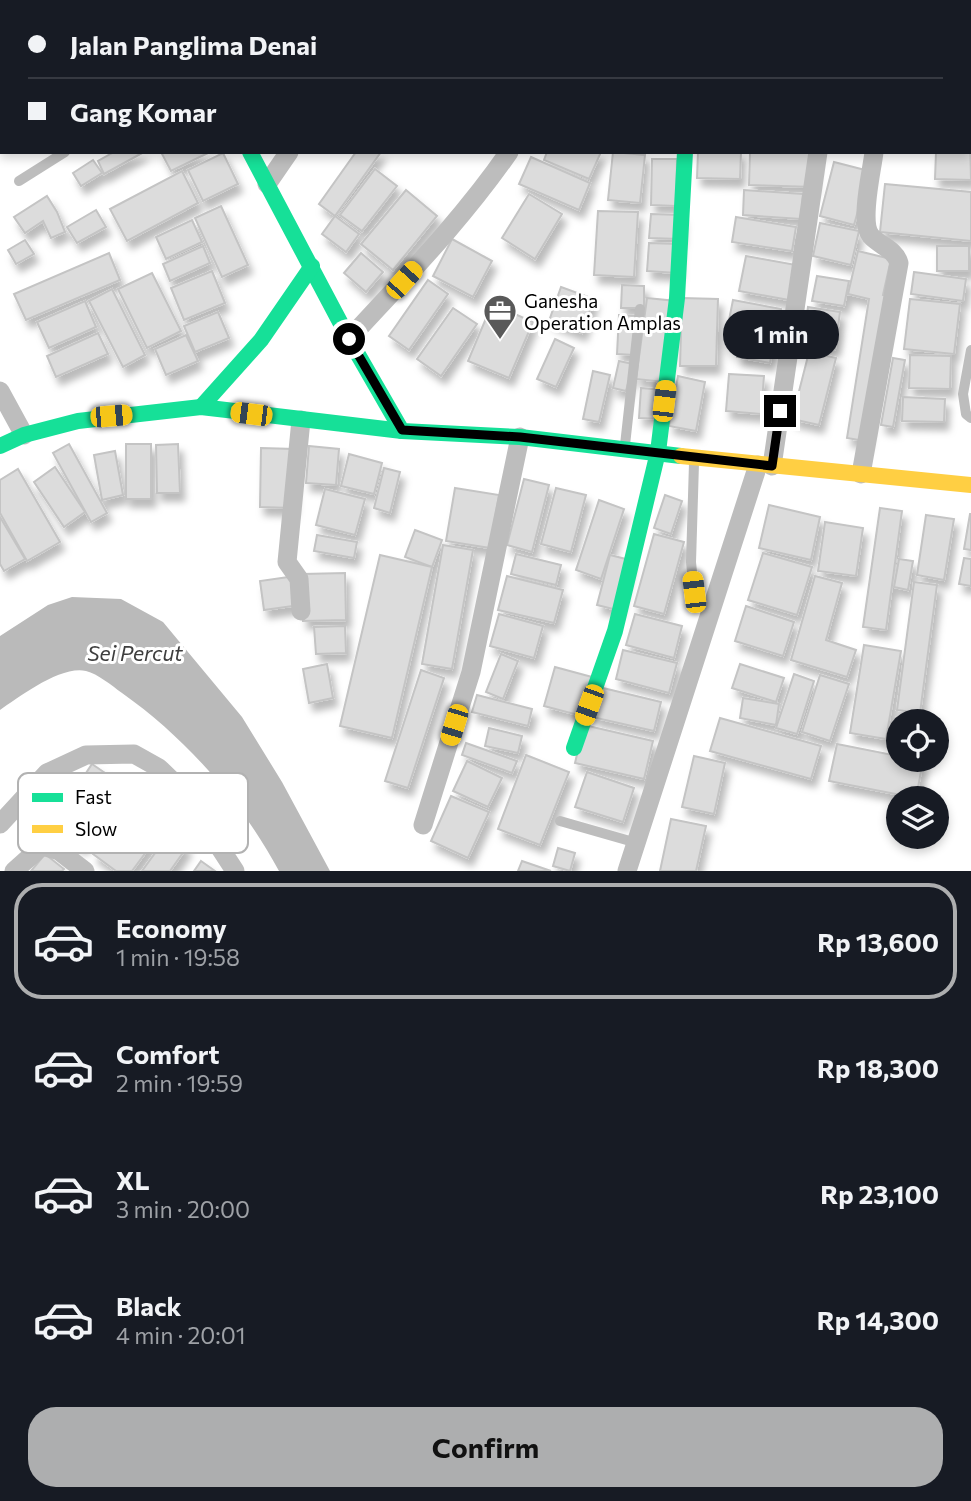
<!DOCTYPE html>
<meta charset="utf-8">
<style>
body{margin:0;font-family:Commissioner,sans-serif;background:#242831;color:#f1f3f6;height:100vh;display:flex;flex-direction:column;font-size:26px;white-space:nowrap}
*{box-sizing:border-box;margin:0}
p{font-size:23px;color:#9ea1a6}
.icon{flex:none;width:38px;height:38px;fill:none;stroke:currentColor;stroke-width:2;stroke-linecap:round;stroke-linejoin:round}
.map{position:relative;height:871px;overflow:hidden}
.drawer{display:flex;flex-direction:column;background:#171b24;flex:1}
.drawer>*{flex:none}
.banner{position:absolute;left:0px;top:0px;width:971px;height:154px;box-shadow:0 4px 10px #0003;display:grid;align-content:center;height:154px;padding:0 28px;background:#171b24}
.buttons{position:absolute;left:886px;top:709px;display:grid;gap:14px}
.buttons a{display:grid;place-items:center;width:63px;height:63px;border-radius:50%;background:#171b24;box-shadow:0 4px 10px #0003;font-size:35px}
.end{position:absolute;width:32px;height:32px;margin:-16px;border:9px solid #000;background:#fff;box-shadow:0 0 0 4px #fff}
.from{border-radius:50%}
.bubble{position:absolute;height:49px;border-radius:24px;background:#171b24;box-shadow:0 4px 10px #0003;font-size:23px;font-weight:700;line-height:49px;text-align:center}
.car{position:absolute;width:21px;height:42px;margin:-21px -10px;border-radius:9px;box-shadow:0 0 5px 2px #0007;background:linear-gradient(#f5c518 24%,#345 0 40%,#f5c518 0 76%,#345 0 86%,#f5c518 0)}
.banner b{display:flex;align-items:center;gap:24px;height:66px;font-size:26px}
.banner b+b{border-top:2px solid #363941}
.banner i{width:18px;height:18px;background:#f1f3f6}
ul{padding:12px 0 0;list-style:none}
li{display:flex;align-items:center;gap:21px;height:116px;margin:0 14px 10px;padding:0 14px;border:4px solid transparent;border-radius:28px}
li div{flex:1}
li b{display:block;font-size:26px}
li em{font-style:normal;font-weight:700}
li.on{border-color:#adaeaf}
li>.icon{width:63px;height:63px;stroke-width:1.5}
.action{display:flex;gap:14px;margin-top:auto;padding:14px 28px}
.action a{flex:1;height:80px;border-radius:28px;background:#adaeaf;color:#111;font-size:28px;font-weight:700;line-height:80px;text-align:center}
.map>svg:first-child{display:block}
.water{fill:#bababa}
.building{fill:#dcdcdc;stroke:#c4c4c4;stroke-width:2;filter:url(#shadow)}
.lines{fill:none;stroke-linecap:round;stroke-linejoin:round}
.lane{stroke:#bdbdbd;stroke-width:10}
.street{stroke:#bdbdbd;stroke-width:19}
.fast{stroke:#16e098;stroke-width:16}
.slow{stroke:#ffcf43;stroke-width:16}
.route{stroke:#000;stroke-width:9}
.labels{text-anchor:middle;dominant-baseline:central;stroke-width:6;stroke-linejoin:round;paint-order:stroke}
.poi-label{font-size:19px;fill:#000;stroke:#fff;text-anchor:start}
.water-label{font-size:21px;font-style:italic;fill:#3e3e3e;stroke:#fff}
.key{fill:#fff;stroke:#b2b2b2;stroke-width:2}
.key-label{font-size:19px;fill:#000}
</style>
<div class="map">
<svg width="971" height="871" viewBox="0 0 971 871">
<defs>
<filter id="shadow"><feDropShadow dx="4.5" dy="8" stdDeviation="3.5" flood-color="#0004"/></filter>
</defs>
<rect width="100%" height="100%" fill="#fff"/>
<path class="water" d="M72 597 121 599 163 622 242 717 282 782 330 871H279C241 801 187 739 122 693 111 685 98 674 86 671 61 665 19 697 0 710V636L48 605Z"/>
<g class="building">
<path d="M67 0H140L141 2H65Z"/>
<path d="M243 0H274L242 2Z"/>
<path d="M318 0H347L346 2Z"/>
<path d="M425 0H472L474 2H428Z"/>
<path d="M516 0H571L573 2H518Z"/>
<path d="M653 0H705L652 2Z"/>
<path d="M735 0H764L734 2Z"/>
<path d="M767 0H828L767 2Z"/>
<path d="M930 0H971V6L970 2Z"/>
<path d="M970 16 971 17V66H970Z"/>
<rect x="970" y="92" width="1" height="38"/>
<path d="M970 140 971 180 935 179 936 152H970Z"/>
<path d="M114 152H144L104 174 98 161Z"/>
<path d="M161 152H210L171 171Z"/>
<path d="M356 152H381L335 216 319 204Z"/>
<path d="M547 152H601L589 179 544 160Z"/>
<path d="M613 152 645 155 640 203 608 200Z"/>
<path d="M698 152H741L740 179 697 178Z"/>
<path d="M750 152 814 153 813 187 749 185Z"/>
<path d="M223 153 238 184 203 201 188 170Z"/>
<path d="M531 157 590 183 579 210 519 184Z"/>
<path d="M652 159H677L676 206 651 205Z"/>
<path d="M93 160 102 173 81 186 73 173Z"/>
<path d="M834 162 869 171 854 225 820 216Z"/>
<path d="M375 169 397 186 362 231 340 215Z"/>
<path d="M182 171 198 203 127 241 110 209Z"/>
<path d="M885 184 971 192V241L880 232Z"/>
<path d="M406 190 437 216 393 270 361 244Z"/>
<path d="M744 190 803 194 801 219 743 215Z"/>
<path d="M529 194 562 214 535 259 502 238Z"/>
<path d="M47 196 57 212 65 232 51 238 43 221 25 233 14 217Z"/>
<path d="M221 206 248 265 222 277 195 218Z"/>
<path d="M96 210 106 227 77 243 67 227Z"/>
<path d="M598 211 638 212 634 277 594 275Z"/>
<path d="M651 214 681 215 680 239 649 238Z"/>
<path d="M335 216 359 234 346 252 322 234Z"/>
<path d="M736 217 796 227 792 251 732 242Z"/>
<path d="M192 220 202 242 166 259 156 237Z"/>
<path d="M820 223 859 231 851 265 813 256Z"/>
<path d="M452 239 492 261 473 297 433 276Z"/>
<path d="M25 240 34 254 16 264 8 250Z"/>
<path d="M649 243 678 244 677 273 647 271Z"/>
<path d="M203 246 210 263 170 281 163 264Z"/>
<rect x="937" y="246" width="32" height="25"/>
<path d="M858 251 891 259 883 295 888 296 865 441 847 438 869 299 848 294Z"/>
<path d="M109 253 120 280 26 320 14 294Z"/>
<path d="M361 253 383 272 366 292 344 273Z"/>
<path d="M746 256 796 265 789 300 739 291Z"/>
<path d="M212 271 225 303 184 320 171 288Z"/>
<path d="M914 272 966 279 963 301 911 294Z"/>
<path d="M152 273 181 331 147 348 118 289Z"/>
<path d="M817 276 849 281 844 306 812 301Z"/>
<path d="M428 280 448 294 409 350 389 336Z"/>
<path d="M622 285 644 286V308H621Z"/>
<path d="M561 287 594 299 582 333 549 321Z"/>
<path d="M112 289 145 355 123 367 89 301Z"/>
<path d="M647 298 676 301 665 382 636 379Z"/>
<path d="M682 298 718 299 716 366H680Z"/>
<path d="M910 299 960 304 954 354 904 349Z"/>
<path d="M733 300 781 309 776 334 728 325Z"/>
<path d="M85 301 96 327 49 348 37 322Z"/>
<path d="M492 304 533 322 509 378 468 361Z"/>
<path d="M808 307 840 312 835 349 803 344Z"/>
<path d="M453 308 477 324 441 376 417 359Z"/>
<path d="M218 312 229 338 195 352 184 326Z"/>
<path d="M619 315 638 316 635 355 617 354Z"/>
<path d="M98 333 108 354 56 377 47 356Z"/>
<path d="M186 335 198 361 166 375 155 349Z"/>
<path d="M741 336 774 342 770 363 737 357Z"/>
<path d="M555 339 574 348 556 387 537 379Z"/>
<path d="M809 352 836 358 819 425 792 419Z"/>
<path d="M910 355 951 356 950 389 909 388Z"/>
<path d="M893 358 905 360 893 427 881 425Z"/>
<path d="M619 361 633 364 626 391 613 388Z"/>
<path d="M593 371 610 375 599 422 583 419Z"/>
<path d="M729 374 764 376 761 414 726 411Z"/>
<path d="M678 376 705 382 696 431 669 426Z"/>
<path d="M641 388 664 390 661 419 639 418Z"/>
<path d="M903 397 945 399 944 422 902 421Z"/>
<path d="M69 444 107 513 91 522 53 453Z"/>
<rect x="126" y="444" width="25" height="55"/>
<path d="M178 444 180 493H157L156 445Z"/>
<path d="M309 446 339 449 336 485 306 483Z"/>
<path d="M261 448 294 449 292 508 260 507Z"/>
<path d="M115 451 123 495 102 500 94 455Z"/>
<path d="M349 454 382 463 374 494 341 486Z"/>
<path d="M55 467 85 512 64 527 34 482Z"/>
<path d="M384 468 400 472 390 513 374 508Z"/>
<path d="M18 469 60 542 27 561 0 513V480Z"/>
<path d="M524 479 549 485 532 552 507 545Z"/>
<path d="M455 488 499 495 490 548 446 541Z"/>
<path d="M556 488 586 495 571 552 541 544Z"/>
<path d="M325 489 365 499 355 535 316 525Z"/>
<path d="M665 495 682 501 671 534 654 528Z"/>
<path d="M599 500 624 509 601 579 576 570Z"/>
<path d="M769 505 820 517 811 560 759 548Z"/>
<path d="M880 508 902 511 886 630 863 627Z"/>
<path d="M970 514H971V550L964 549Z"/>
<path d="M926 515 954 519 944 580 917 575Z"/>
<path d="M0 517 25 559 4 571 0 564Z"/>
<path d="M825 522 863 528 856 576 818 571Z"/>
<path d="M415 530 442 540 432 567 405 557Z"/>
<path d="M654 534 684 542 664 614 634 606Z"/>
<path d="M317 535 357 542 354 558 314 551Z"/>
<path d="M443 545 473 550 452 669 422 664Z"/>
<path d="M763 553 812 567 797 615 748 600Z"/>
<path d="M516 554 561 565 556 585 511 574Z"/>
<path d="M380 555 432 567 392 738 340 726Z"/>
<path d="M610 555 630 560 617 610 597 605Z"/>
<path d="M964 558 971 559V586L959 584Z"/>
<path d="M899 559 913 561 908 590 894 587Z"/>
<path d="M345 573 346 620 303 621V574Z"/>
<path d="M296 576 300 605 264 610 260 581Z"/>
<path d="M507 576 563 590 554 623 498 610Z"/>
<path d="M815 576 842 583 826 640 856 650 847 677 791 660Z"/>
<path d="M914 582 937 585 920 713 897 710Z"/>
<path d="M746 606 794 622 783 656 735 641Z"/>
<path d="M499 614 543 626 534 658 490 646Z"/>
<path d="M635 614 682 626 674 658 626 645Z"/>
<path d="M345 626 346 653 316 654 314 627Z"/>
<path d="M864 645 901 651 886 739 850 733Z"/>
<path d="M623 650 677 663 669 693 616 679Z"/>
<path d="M501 654 518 661 503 699 486 692Z"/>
<path d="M327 664 333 698 309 703 303 669Z"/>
<path d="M740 664 784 678 776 702 732 688Z"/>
<path d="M555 667 592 677 582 716 544 706Z"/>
<path d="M421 670 444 678 408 788 385 781Z"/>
<path d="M794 674 814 681 797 734 776 728Z"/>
<path d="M820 675 849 684 830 741 802 732Z"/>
<path d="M599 687 661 702 654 731 592 717Z"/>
<path d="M477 695 532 709 528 726 472 712Z"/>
<path d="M743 698 779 704 776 725 740 718Z"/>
<path d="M720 718 821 746 811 779 710 751Z"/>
<path d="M896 718 912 721H898V748L890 747Z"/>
<path d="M584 725 653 741 644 779 575 763Z"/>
<path d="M489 728 522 736 518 753 485 746Z"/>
<path d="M466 743 517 761 512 773 462 755Z"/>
<path d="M837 744 898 756V760L923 761 916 798 829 781Z"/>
<path d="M526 755 569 772 540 845 498 829Z"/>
<path d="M694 756 725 763 714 814 682 807Z"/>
<path d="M467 761 502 778 488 807 453 791Z"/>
<path d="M92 764 124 786 82 847 51 826Z"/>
<path d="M587 772 634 788 623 822 575 807Z"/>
<path d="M136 796 169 821 132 871H116L93 854Z"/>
<path d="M451 796 489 812 468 858 431 841Z"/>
<path d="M671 819 706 826 696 871H660Z"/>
<path d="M169 834 187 847 170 871H142Z"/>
<path d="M558 848 575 853 570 871 553 866Z"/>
<path d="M45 854 64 869 62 871H31Z"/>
<path d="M201 861 215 871H194Z"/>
<path d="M522 861 551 871H518Z"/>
</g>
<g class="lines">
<g class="lane">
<path d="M19 181 65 152"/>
<path d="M971 350 963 394 966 414 971 418"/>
<path d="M625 445 640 309"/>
<path d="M694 463 691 562 694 592"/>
<path d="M560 821 637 843"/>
</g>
<g class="street">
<path d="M227 2 228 0"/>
<path d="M394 2 395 0"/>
<path d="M608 2 609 0"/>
<path d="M838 2 839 0"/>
<path d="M890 2V0"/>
<path d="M267 184 289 152"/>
<path d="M349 339C405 278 462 220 509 152"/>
<path d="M0 391 24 435"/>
<path d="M301 420 287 562 299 579 301 611"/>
<path d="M772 466 818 152"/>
<path d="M861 474 899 263C895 249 880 246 871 236 859 222 872 171 874 152"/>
<path d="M0 824 47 773 86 755 134 754 159 768 183 791 235 871"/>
<path d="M423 825 471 672 520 437"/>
<path d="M14 871 42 846 59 851 85 871"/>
<path d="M627 871 758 465"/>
</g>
<g class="fast">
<path d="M167 0 168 2"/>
<path d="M250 152 349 339 402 431 520 437 681 456"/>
<path d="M201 407 261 340 312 266"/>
<path d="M0 446 24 435 78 421 201 407 402 431"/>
<path d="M574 748 615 631 658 452 677 298 685 152"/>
</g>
<path class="slow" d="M681 456 971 485"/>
</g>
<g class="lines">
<path class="route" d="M349 339 402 430 520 437 772 466 780 411"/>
</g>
<defs>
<symbol id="office-pin" viewBox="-11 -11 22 30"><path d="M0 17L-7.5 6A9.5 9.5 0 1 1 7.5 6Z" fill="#595959" stroke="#fff"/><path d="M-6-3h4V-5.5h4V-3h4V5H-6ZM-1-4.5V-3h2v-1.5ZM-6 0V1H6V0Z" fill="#fff"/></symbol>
</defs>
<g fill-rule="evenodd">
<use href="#office-pin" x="481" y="292" width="38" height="52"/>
</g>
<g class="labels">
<g class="poi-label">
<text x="524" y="300">Ganesha<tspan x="524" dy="22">Operation Amplas</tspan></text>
</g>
<g class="water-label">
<text x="135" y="652">Sei Percut</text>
</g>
</g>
<rect x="18" y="773" width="230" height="80" rx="10" class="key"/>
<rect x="32" y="793" width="31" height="9" fill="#16e098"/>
<rect x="32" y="825" width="31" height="8" fill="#ffcf43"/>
<g class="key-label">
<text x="75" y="804">Fast</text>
<text x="75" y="836">Slow</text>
</g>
</svg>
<div class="buttons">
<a><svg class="icon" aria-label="locate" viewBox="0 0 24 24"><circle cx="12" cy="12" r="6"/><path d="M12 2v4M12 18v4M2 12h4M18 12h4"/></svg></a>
<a><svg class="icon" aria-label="layers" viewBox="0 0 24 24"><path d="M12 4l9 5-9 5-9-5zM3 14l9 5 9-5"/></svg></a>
</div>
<i class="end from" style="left:349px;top:339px"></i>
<i class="end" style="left:780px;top:411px"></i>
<div class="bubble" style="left:723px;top:310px;width:116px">1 min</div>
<i class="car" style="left:404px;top:280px;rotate:42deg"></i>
<i class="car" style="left:664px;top:401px;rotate:7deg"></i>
<i class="car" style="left:251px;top:414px;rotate:277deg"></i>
<i class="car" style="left:111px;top:416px;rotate:85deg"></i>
<i class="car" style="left:694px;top:592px;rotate:353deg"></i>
<i class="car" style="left:589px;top:705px;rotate:200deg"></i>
<i class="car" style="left:454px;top:725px;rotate:197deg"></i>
<div class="banner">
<b><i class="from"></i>Jalan Panglima Denai</b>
<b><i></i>Gang Komar</b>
</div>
</div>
<section class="drawer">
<ul>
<li class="on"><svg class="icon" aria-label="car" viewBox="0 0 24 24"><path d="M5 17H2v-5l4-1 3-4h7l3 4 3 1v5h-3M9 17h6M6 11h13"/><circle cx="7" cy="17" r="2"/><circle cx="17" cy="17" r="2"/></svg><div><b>Economy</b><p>1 min · 19:58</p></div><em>Rp 13,600</em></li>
<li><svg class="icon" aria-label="car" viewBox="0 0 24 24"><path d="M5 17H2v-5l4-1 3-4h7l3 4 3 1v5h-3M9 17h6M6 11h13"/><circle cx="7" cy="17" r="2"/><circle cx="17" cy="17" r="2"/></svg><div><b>Comfort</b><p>2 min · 19:59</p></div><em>Rp 18,300</em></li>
<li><svg class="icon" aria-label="car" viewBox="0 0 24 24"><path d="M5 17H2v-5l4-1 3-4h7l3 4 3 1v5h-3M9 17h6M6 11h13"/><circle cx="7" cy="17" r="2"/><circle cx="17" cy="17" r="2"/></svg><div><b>XL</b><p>3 min · 20:00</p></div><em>Rp 23,100</em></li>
<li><svg class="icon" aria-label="car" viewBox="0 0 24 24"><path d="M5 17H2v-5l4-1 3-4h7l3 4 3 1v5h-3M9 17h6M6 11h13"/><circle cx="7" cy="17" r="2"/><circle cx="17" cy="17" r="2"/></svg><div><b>Black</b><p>4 min · 20:01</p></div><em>Rp 14,300</em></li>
</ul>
<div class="action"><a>Confirm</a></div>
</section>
